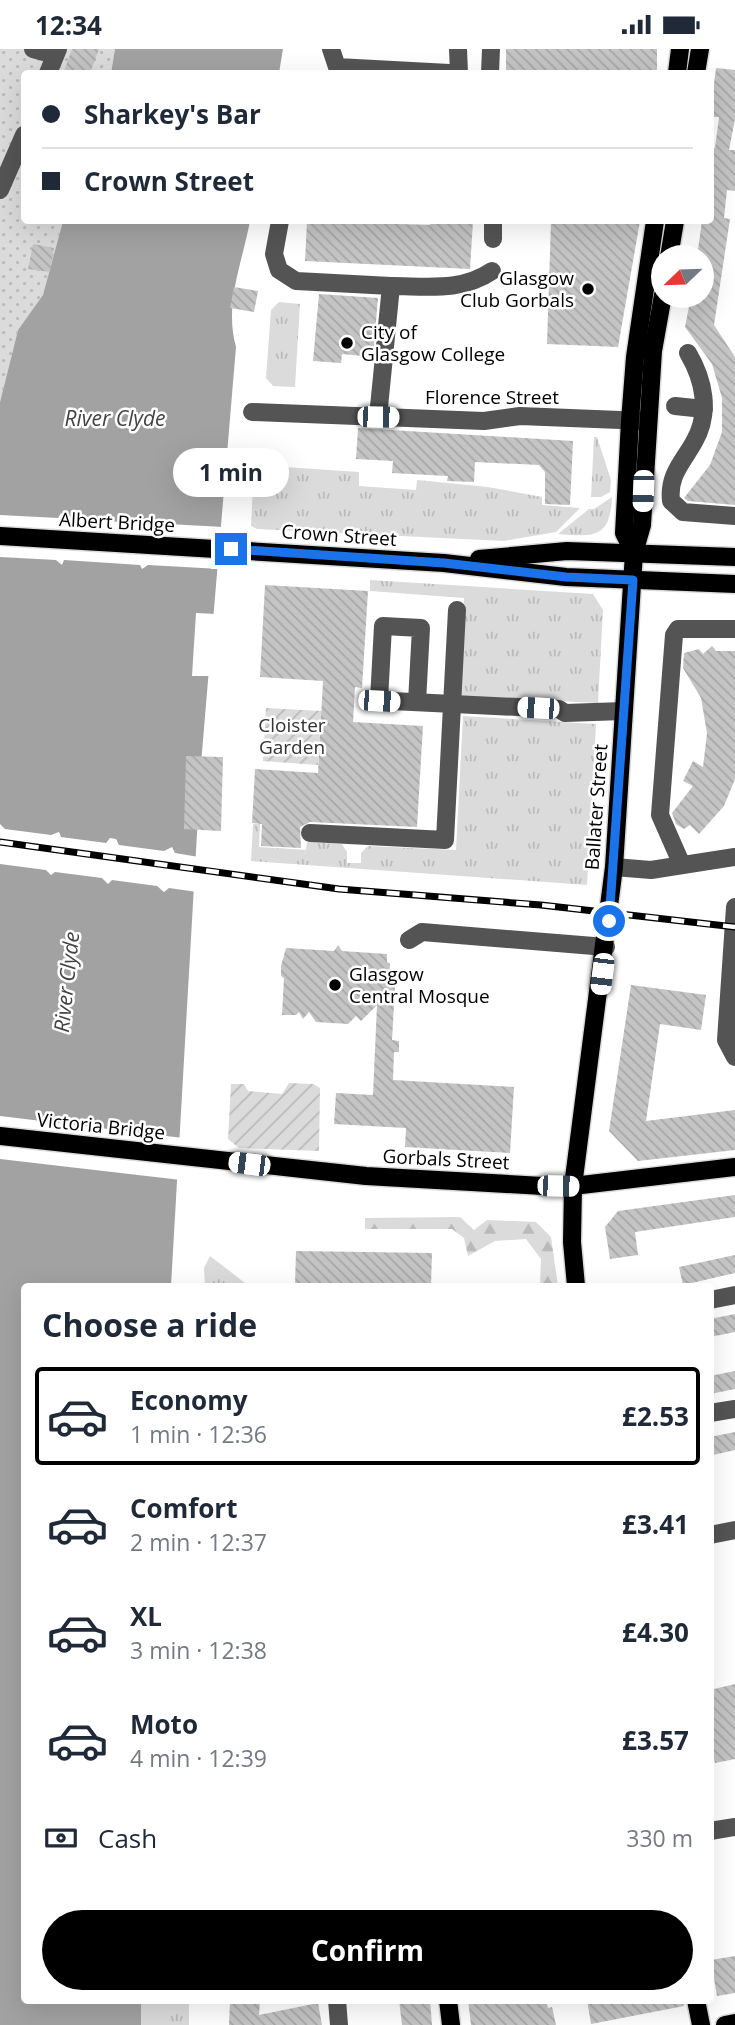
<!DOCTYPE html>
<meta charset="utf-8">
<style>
body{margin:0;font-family:"Open Sans",sans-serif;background:#f2f2f3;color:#1f2937;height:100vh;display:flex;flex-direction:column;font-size:26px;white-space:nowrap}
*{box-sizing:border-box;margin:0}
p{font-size:23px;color:#747a83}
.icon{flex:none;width:38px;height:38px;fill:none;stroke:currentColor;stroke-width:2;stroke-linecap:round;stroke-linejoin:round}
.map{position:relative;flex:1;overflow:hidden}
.panel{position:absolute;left:21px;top:1234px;width:693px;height:721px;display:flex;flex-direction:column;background:#fff;border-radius:7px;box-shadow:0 7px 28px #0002}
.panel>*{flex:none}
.banner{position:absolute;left:21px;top:21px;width:693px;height:154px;border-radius:7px;box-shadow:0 7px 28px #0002;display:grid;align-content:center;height:154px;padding:0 21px;background:#fff}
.needle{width:46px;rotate:247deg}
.buttons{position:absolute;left:651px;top:196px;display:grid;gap:14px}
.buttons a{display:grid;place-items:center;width:63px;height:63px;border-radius:50%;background:#fff;box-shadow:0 7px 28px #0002;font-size:35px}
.end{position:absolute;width:32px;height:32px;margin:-16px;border:9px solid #1a73e8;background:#fff;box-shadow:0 0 0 4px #fff}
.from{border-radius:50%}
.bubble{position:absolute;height:49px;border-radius:24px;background:#fff;box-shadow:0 7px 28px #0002;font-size:23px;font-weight:700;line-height:49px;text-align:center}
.car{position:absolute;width:21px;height:42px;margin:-21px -10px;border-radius:9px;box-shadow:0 0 5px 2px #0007;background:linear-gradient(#fff 24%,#345 0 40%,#fff 0 76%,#345 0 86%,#fff 0)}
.banner b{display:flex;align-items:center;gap:24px;height:66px;font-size:26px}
.banner b+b{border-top:2px solid #e0e1e3}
.banner i{width:18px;height:18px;background:#1f2937}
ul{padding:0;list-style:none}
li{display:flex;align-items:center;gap:21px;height:98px;margin:0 14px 10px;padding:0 7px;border:4px solid transparent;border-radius:7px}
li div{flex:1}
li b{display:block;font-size:26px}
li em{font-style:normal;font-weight:700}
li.active{border-color:#000}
li>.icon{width:63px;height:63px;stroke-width:1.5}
h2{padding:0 21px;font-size:32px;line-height:84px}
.pay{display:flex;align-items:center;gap:18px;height:77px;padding:0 21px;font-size:26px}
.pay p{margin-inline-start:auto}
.cta{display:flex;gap:14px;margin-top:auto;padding:14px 21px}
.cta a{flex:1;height:80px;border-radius:42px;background:#000;color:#fff;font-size:28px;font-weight:700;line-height:80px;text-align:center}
.status{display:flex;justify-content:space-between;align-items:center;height:49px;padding:0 35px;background:#fff;direction:ltr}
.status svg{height:19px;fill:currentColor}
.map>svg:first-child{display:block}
.grass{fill:url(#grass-tufts)}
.forest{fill:url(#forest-firs)}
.park{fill:url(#park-dots)}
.garden{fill:url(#garden-furrows)}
.water{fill:#a2a2a2}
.pier{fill:#fff}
.building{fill:url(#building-back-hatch)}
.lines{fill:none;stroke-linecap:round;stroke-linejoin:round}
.major-casing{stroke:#dbdbdb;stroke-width:21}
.minor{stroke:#545454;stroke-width:18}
.major{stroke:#000;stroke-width:18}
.rail-casing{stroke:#000;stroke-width:7}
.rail{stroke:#fff;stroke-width:4.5;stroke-dasharray:13;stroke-linecap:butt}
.route{stroke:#1a73e8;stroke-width:9}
.poi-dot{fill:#000;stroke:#fff;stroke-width:2.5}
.labels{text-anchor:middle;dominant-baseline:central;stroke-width:5;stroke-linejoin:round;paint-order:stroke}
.poi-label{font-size:19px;fill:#000;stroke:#fff;text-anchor:start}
.street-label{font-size:19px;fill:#000;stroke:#fff}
.park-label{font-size:19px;fill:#323232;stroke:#fff}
.water-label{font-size:21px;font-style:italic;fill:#434343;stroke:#fff}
</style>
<div class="status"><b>12:34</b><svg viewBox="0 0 49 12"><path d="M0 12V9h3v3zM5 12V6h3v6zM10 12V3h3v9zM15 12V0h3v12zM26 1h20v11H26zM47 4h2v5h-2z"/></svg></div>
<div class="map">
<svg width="735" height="1976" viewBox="0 0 735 1976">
<defs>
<pattern id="grass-tufts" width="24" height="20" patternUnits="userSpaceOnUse" patternTransform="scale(1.75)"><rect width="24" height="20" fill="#dbdbdb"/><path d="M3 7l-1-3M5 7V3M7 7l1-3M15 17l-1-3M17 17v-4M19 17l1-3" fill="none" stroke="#bababa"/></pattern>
<pattern id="forest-firs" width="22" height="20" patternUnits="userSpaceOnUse" patternTransform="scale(1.75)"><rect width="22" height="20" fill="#dbdbdb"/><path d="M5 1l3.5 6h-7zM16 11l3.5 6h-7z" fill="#bababa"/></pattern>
<pattern id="park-dots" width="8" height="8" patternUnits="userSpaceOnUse" patternTransform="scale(1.75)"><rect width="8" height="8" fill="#dbdbdb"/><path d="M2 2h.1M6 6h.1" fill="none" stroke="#bababa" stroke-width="1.8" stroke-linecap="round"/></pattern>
<pattern id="garden-furrows" width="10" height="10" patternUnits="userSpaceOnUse" patternTransform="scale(1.75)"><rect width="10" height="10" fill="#dbdbdb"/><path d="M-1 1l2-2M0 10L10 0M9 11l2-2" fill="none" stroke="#bababa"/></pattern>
<pattern id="building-back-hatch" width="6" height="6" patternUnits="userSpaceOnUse" patternTransform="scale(1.75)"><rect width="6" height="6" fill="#c4c4c4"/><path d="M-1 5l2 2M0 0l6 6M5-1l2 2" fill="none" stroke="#a7a7a7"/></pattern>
</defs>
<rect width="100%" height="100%" fill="#fff"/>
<g class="grass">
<path d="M279 253 300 255 295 338 273 337 266 329 271 261Z"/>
<path d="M594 388H597L611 431 610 443 601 448H591Z"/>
<path d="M254 416 359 423V437L416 441 417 431 488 438 542 448V456L580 459 556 483 504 492 257 480 251 477Z"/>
<path d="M612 448C610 489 595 488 558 485L589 460H594Z"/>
<path d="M370 531 593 545 603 561 598 654 459 647 464 549 370 542Z"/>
<path d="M463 667 596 675 587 836 251 812 253 775H260L259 798 306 801 307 793 342 795 347 803V814H361V804L368 797 456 801Z"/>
<path d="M210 1207 249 1237H205L204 1219Z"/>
<rect x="141" y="1951" width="48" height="25"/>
</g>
<path class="forest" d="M460 1168 474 1181 487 1171 536 1173 551 1188 558 1237H540L541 1210 526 1190 495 1192 468 1207 464 1189 452 1180H365V1169Z"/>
<path class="park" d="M0 0H115L111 24H24V172H63L43 247 18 281 0 353Z"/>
<g class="garden">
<path d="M266 659 322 662 318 716 263 712Z"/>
<path d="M289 1034 313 1035 320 1039 319 1102 239 1099 228 1090 231 1035H244L248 1042 282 1045Z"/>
</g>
<g class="water">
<path d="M115 0H283L279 24H111Z"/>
<path d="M63 172H250C242 215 224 255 236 298L201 715 171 1237H24V1951H141V1976H0V353L18 281 43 246Z"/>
</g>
<g class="pier">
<path d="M61 464 66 470 142 474 148 469 150 474 223 478 220 520 148 516 142 520 140 516 64 511 62 516 56 511 0 508V466L58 469Z"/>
<path d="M196 564 216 565 211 627H192Z"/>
<path d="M0 775 5 780 51 786 59 783 61 788 106 794 110 789 116 790 119 796 164 802 172 798 175 804 199 808 197 843 169 839 164 843 157 837 112 831 108 835 102 829 55 823 51 826 46 821 0 815Z"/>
<path d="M0 1067 183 1089 181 1131 0 1110Z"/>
</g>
<g class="building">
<path d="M72 0H99L90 24 64 22Z"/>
<rect x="506" y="0" width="151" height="24"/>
<path d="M716 19 735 21V70L729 101H735V142L727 141 724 169 730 170 714 276 735 308V456L688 452 684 449 710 416 722 383V349L712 315 685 278 691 247H702V208H697L702 172H710V98L715 99 719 68H710Z"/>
<path d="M307 172 430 176V172H473L470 220 305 212Z"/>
<path d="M551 172H640L618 298 547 295Z"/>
<path d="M33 195 54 199 50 223 28 220Z"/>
<path d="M234 238 258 242 254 263 230 259Z"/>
<path d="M319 245 378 249 373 308 342 305 341 314 313 312Z"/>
<path d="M358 379 573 392 570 456 545 455V423L539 416 475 413 474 433 447 432 448 427 392 424 393 412 356 410Z"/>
<path d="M265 536 368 542 362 639 355 638 353 673 423 677 417 778 310 773 300 778 301 799 261 797 262 775 252 774 255 720 318 724 323 632 260 628Z"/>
<path d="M712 597 716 602H735V730L724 757 699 785 690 776 684 780 676 775 672 764 693 737 683 732 693 712 703 718 707 684 701 649 683 619 684 604 699 600 703 605Z"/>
<path d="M186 707 223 708 221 782 184 780Z"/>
<path d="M338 896 342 902 387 905V913L390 915 389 937 395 938 392 991 399 992V1003H394L393 1031 514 1038 510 1104 405 1098 406 1079 334 1075 336 1044 373 1046 377 956 361 972 356 967 348 975 316 973 309 963 303 970 299 963 296 966H282L284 929 281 927V917L286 899 334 902Z"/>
<path d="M631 936 706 946 701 981 660 975 646 1072 735 1061V1101L638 1112 609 1082Z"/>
<path d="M735 1146V1168L635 1183 638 1206 610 1210 605 1178 618 1162Z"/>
<path d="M296 1202 432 1204 431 1237H295Z"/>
<path d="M735 1206V1224L683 1236 679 1218Z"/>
<path d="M735 1265V1283L710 1288V1270Z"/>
<path d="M735 1322V1340L710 1345V1327Z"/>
<path d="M735 1383V1401L713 1406 710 1388Z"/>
<path d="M735 1635V1710L715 1714 710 1691V1641Z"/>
<path d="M735 1907V1944L717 1947 711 1911Z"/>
<path d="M230 1951H260L259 1966 318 1954 322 1976H229Z"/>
<path d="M399 1951H430L432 1976H402Z"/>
<path d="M468 1951H546L548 1959 552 1958 556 1976H471Z"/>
<path d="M587 1951H684V1957L591 1975Z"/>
</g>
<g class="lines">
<defs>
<g id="major">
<path d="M677 24 680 0"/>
<path d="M696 24 700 0"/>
<path d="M669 208 675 172"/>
<path d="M0 487 444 514 566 528 735 535"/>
<path d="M634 504 624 484 630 372 635 308 655 172"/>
<path d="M479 510 567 502 735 508"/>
<path d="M0 1087 366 1127 543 1137H573L735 1118"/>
<path d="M576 1237 572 1193 573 1137 614 818 634 504 642 476 653 302 663 246"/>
<path d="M448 1951 451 1976"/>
<path d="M696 1951 701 1976"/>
<path d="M725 1976 735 1974"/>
</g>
</defs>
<use href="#major" class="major-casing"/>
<g class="minor">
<path d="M33 0 55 6"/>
<path d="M331 0 337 18 449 24"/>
<path d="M458 0 459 24"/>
<path d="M48 24 58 0"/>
<path d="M490 24 491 0"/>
<path d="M0 141 24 86"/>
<path d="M280 172 274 205 279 221 296 232 391 237"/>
<path d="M493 172V190"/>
<path d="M688 304C704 331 711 364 694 393 683 413 668 426 671 452L683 463 735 467"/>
<path d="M675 357 704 360"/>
<path d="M252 363 484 372 520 367 645 372"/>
<path d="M378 368 391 237C427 237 461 243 492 222"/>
<path d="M371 651 559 660 565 664 623 662"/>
<path d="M379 651 383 577 421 579 417 653"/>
<path d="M310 784 445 791 457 561"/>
<path d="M682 816 660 766 674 586 678 580H735"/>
<path d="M614 818 651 821 735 808"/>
<path d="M735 858 726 991 735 1008"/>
<path d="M409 891 422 883 606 898"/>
<path d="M710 1251 735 1246"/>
<path d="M710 1364 735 1360"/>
<path d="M710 1486 735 1481"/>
<path d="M710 1782 735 1778"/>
<path d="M337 1951 339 1976"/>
</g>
<use href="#major" class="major"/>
<defs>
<path id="rail" d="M0 793 339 840 541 856 735 878"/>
</defs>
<use href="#rail" class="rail-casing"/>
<use href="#rail" class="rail"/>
</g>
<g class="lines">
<path class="route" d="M231 500 444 514 566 528 633 531 609 872"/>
</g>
<g class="poi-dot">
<circle cx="588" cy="240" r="7"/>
<circle cx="347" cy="294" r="7"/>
<circle cx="335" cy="936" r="7"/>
</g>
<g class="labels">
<g class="poi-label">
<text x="574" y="229" text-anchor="end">Glasgow<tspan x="574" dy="22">Club Gorbals</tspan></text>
<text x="361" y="283">City of<tspan x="361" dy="22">Glasgow College</tspan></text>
<text x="349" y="925">Glasgow<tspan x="349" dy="22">Central Mosque</tspan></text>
</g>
<g class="street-label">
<text x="492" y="348">Florence Street</text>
<text transform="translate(117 473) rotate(3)">Albert Bridge</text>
<text transform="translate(339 486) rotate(4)">Crown Street</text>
<text transform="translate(596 758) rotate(-86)">Ballater Street</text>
<text transform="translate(101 1077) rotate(6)">Victoria Bridge</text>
<text transform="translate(446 1110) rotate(3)">Gorbals Street</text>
</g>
<g class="park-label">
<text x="292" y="676">Cloister<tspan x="292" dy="22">Garden</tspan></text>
</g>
<g class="water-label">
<text x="115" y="369">River Clyde</text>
<text transform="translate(66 933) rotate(-84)">River Clyde</text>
</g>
</g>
</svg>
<div class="buttons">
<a><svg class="needle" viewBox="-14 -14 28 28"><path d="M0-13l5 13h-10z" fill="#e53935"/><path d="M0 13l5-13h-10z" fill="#747a83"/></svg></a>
</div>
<i class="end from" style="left:609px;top:872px"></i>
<i class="end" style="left:231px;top:500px"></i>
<div class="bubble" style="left:173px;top:399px;width:116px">1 min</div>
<i class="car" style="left:378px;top:368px;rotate:91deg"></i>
<i class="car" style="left:643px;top:442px;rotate:182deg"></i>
<i class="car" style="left:379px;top:652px;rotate:93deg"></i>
<i class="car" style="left:538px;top:659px;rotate:273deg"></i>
<i class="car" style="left:602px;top:925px;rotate:187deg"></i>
<i class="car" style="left:249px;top:1115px;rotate:277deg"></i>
<i class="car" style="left:558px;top:1137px;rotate:91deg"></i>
<div class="banner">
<b><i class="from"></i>Sharkey's Bar</b>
<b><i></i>Crown Street</b>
</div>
<section class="panel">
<h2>Choose a ride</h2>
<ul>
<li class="active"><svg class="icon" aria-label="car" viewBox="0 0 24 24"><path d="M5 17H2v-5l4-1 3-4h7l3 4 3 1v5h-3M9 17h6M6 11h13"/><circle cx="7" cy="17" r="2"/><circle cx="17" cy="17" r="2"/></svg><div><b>Economy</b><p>1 min · 12:36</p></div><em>£2.53</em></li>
<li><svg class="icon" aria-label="car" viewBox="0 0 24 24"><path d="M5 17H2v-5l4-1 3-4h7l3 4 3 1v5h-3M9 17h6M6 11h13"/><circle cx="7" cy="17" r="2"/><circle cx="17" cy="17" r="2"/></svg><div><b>Comfort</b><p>2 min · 12:37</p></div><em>£3.41</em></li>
<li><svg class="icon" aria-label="car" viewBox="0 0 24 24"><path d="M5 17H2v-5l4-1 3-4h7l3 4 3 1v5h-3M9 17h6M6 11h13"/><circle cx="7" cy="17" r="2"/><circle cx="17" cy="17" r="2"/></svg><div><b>XL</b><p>3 min · 12:38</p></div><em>£4.30</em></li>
<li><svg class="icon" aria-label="car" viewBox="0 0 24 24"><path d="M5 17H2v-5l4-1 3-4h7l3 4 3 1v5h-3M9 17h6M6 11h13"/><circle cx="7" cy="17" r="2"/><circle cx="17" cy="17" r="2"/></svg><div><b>Moto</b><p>4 min · 12:39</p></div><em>£3.57</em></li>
</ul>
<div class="pay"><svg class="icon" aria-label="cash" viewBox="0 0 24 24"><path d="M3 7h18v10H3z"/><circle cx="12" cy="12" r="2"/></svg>Cash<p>330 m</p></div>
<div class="cta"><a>Confirm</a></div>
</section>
</div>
